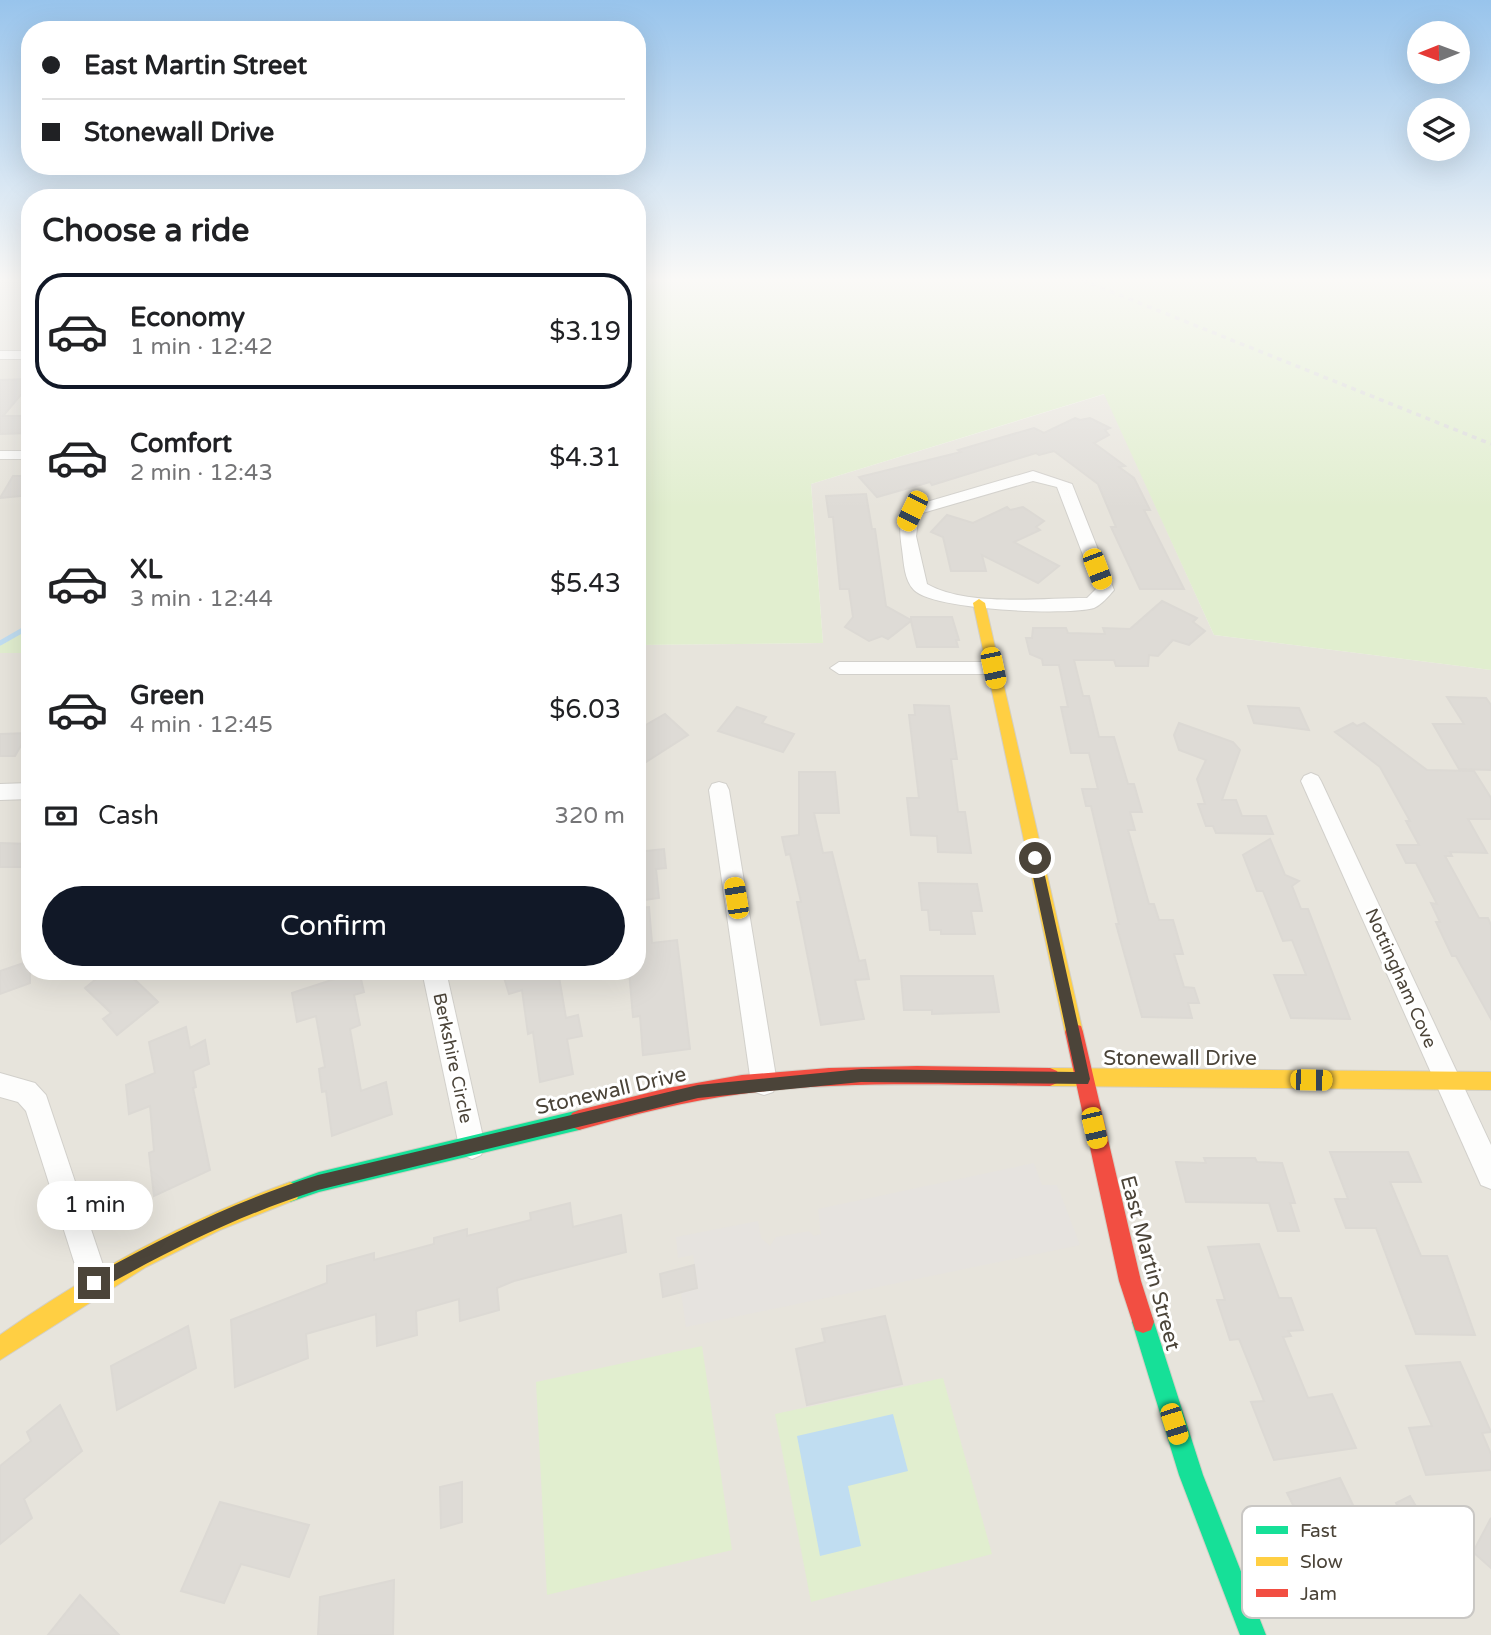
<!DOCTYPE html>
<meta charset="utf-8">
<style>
body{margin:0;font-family:"Varela Round",sans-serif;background:#f6f6f6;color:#202124;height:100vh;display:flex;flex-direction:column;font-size:26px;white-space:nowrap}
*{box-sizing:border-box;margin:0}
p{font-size:23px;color:#757577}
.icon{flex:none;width:38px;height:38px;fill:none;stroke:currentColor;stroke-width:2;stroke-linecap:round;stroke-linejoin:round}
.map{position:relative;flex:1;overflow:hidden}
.sheet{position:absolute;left:21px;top:189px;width:625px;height:791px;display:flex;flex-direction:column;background:#fff;border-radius:28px;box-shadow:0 7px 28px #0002}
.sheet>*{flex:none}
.banner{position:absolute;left:21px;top:21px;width:625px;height:154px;border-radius:28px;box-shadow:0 7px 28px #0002;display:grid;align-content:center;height:154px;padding:0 21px;background:#fff}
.needle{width:46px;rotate:269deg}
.fabs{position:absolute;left:1407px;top:21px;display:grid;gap:14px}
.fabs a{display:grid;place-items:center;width:63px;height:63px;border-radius:50%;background:#fff;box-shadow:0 7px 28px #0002;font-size:35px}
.end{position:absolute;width:32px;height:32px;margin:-16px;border:9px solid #4b4439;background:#fff;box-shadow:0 0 0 4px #fff}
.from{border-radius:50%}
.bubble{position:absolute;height:49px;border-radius:24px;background:#fff;box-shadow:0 7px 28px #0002;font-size:23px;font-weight:600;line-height:49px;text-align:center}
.car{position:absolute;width:21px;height:42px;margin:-21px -10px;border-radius:9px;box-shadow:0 0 5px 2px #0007;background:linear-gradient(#f5c518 24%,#345 0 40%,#f5c518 0 76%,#345 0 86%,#f5c518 0)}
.banner b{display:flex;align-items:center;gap:24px;height:66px;font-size:26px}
.banner b+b{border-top:2px solid #e0e0e0}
.banner i{width:18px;height:18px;background:#202124}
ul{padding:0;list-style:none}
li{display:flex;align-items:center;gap:21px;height:116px;margin:0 14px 10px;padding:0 7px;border:4px solid transparent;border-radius:28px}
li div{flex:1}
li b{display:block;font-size:26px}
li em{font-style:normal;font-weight:600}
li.active{border-color:#111827}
li>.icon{width:63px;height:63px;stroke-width:1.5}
h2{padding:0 21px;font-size:32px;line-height:84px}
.pay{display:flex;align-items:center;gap:18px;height:77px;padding:0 21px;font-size:26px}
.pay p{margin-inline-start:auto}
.primary-button{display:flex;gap:14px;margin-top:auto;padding:14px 21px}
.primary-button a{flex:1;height:80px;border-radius:42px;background:#111827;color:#fff;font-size:28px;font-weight:600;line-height:80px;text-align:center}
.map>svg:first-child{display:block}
.residential{fill:#e7e4dc}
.green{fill:#e1eecf}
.parking{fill:#e6e3df}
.water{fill:#c0ddf1}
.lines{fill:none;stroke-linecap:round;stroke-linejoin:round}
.stream-far1{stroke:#c0ddf1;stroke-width:3.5}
.stream{stroke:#c0ddf1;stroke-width:5}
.building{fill:#dedbd6;stroke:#dcd9d4;stroke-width:2}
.street-casing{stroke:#d2d0cb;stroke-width:2}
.fast-casing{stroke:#d3cfc5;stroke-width:2}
.slow-casing{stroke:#d3cfc5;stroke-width:2}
.jam-casing{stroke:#d3cfc5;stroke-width:2}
.street{fill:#fdfdfc;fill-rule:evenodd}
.fast{fill:#16e098;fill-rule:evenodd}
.slow{fill:#ffcf43;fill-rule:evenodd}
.jam{fill:#f24e42;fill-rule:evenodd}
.rail{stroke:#dbdbda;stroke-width:3.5;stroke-dasharray:5 5;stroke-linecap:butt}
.route{fill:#4b4439}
.labels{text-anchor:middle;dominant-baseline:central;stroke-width:6;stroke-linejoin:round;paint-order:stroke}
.street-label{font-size:18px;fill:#4b4439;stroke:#fff}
.near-street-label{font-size:21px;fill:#4b4439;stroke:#fff}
.key{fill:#fff;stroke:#c9c7c4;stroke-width:2}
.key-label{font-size:19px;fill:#4b4439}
</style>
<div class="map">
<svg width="1491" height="1635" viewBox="0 0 1491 1635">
<rect width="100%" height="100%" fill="#f4f2ee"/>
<path class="residential" d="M0 280H30V636L2 653H30V971H637V645L823 643 811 484 1105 394 1214 635 1491 670V1635H0Z"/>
<g class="green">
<path d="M656 280H1491V670L1214 635 1104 394 811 484 823 643 637 645V290Z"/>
<path d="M30 627V653H0V643Z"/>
<path d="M702 1346 732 1550 547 1595 536 1382Z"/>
<path d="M943 1378 992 1554 811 1602 775 1414Z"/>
</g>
<path class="parking" d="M1034 1163 1042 1185H1057L1080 1245 686 1327 681 1292 698 1289 693 1255 678 1258 676 1237 758 1221 761 1238 770 1246 776 1237 809 1231 814 1236 821 1234 818 1209Z"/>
<path class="water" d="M893 1414 908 1471 848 1486 861 1546 820 1556 797 1436Z"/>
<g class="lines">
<path class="stream-far1" d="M637 285 646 280"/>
<path class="stream" d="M0 643 30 626"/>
</g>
<g class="building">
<path d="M30 379V384L3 416H30V433L0 434V380Z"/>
<path d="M1075 418 1080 420 1090 418 1110 428 1105 430 1109 435 1094 443 1125 466 1119 467 1134 478 1150 510H1144L1184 589H1140L1111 527H1116L1098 484 1054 451 1039 455 1036 453 932 485 930 482 877 497 859 477 961 452 958 450 1034 428 1044 433Z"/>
<path d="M13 476H30V495L0 498Z"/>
<path d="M866 494 872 529H875L886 606 911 620V617H952L959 640H956L958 647H917L911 621 888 639 882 636 869 641 845 627 853 617 849 589H840L833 517H829L826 496Z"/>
<path d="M1007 507 1010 510 1023 507 1044 521 1036 527 1040 530 1014 542 1059 566 1038 583 982 555 986 571H951L943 537 931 532 947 515 973 523Z"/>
<path d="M1162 601 1197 618 1193 622 1205 631 1189 645 1173 640 1158 656 1149 655 1148 666H1116L1114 660H1074L1083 696H1089L1099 737H1114L1128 784H1134L1142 812H1130L1135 830H1128L1149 904H1154L1159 920H1173L1183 954H1174L1184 987 1194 988 1199 1003H1188L1192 1018 1142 1017 1116 924H1119L1091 806H1086L1082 789H1098L1089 753H1071L1061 707H1068L1059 665H1043L1042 659 1030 654 1026 638H1032L1033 628H1066L1068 633 1105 634 1103 628 1130 629Z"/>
<path d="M1447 697 1486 698 1491 705V770L1459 769 1433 724H1464Z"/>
<path d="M914 705 949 706 957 759H951L958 812H965L971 853 938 852 937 836 911 835 907 798H919L909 715H915Z"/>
<path d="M1248 706 1299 708 1309 730 1254 723Z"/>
<path d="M737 707 766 717 762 723 794 734 783 752 718 731Z"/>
<path d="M665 714 688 735 646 762 637 753V730Z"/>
<path d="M1179 723 1233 742 1240 750 1222 800H1236L1242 816H1266L1273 834 1216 833 1213 826H1206L1198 804H1205L1197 779 1206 760 1179 750 1174 735Z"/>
<path d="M1353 723 1357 726 1364 723 1427 770 1474 771 1491 798V819H1468L1487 853 1450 852 1452 856H1445L1479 918H1488L1491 925V1019L1456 956H1452L1436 922H1440L1431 903 1437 904 1416 863H1406L1397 845H1419L1406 821H1410L1380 767 1335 732Z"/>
<path d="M28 733 15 756H0V734Z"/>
<path d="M799 772H835L839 813H814L823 853 832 852 859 961 865 960 869 979 855 980 864 1019 821 1025 797 902H801L790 854 786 855 782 837 799 835Z"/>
<path d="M1270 839 1285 875 1299 881 1292 886 1301 909H1308L1350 1019 1291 1018 1274 975H1306L1292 940 1283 941 1263 891H1257L1243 855Z"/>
<path d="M0 843 30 844V867H0Z"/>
<path d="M664 849 666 868 656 869 659 898 637 901V852Z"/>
<path d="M919 883 977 884 982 911H971L975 934H941V930H930L928 910H922Z"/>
<path d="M649 907 652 943 677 940 690 1049 643 1055 640 1016 633 1017 629 971H637V908Z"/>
<path d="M30 961V983L0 994V971Z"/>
<path d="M106 971H126L158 1002 117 1035 103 1019 111 1013 85 988Z"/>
<path d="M359 971 364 992 354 995 360 1025 350 1029 361 1091 386 1082 392 1114 332 1136 326 1091 322 1092 319 1069 325 1067 316 1016 297 1022 292 993Z"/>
<path d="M502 971H558L566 1018 578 1015 582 1036 567 1039 573 1074 540 1082 533 1032 528 1034 522 990 509 994Z"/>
<path d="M901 976H993L999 1012 932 1014V1010H904Z"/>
<path d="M186 1027 190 1048 205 1040 209 1064 193 1071 196 1087 193 1088 210 1170 154 1196 149 1153 154 1151 150 1106 129 1114 126 1085 155 1073 149 1042Z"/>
<path d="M1330 1152H1408L1421 1182H1390L1421 1256H1447L1475 1335 1416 1334 1376 1228H1346L1335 1199H1348Z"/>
<path d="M1204 1158H1255L1257 1162 1282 1163 1295 1203H1290L1299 1231H1278L1269 1203 1186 1202 1176 1162 1206 1163Z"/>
<path d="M570 1203 573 1227 621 1215 626 1252 514 1281 497 1288 499 1310 460 1321 459 1299 416 1311 417 1335 377 1346 376 1314 306 1334 308 1358 235 1387 231 1320 327 1283V1266L374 1253V1260L434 1244V1238L467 1229V1236L531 1220 530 1213Z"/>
<path d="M1259 1244 1279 1298H1291L1303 1330 1288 1331 1291 1336 1283 1337 1308 1398 1332 1394 1356 1448 1274 1460 1251 1402 1264 1401 1239 1339 1230 1340 1217 1300H1225L1208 1247Z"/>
<path d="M694 1265 697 1288 663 1297 660 1274Z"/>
<path d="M885 1316 902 1384 807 1405 796 1349 825 1342 822 1329Z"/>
<path d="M188 1326 196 1368 117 1410 111 1366Z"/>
<path d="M1460 1362 1491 1432 1482 1433 1491 1454V1470L1426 1475 1409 1428 1432 1426 1406 1366Z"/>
<path d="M60 1405 82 1451 24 1499 32 1518 0 1544V1466L31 1441 27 1432Z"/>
<path d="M1340 1478 1361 1522 1399 1509 1396 1503 1410 1496 1428 1527 1388 1545 1413 1595 1343 1618 1299 1528 1304 1527 1287 1493Z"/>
<path d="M462 1482V1522L441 1528 440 1487Z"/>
<path d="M220 1502 309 1525 289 1577 241 1564 224 1603 181 1591Z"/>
<path d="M1491 1518V1568L1473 1552Z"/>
<path d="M394 1580 393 1635H318L320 1597Z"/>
<path d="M80 1595 119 1635H48Z"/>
</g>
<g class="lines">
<defs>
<g id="street">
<rect x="0" y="351" width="30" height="8"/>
<rect x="0" y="451" width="30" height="8"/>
<path d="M1033 471 1072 484 1114 590C1109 596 1101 605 1094 608 1067 616 933 610 914 590 904 580 904 563 902 549 900 534 898 521 906 508ZM1033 481 1057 487 1096 589 1087 598C1040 598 968 607 927 584L916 536 919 514Z"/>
<path d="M839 662H993L1002 668 993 674H839L830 668Z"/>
<path d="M1311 773 1318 776 1321 781 1491 1145V1189L1481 1185 1301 781 1304 776Z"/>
<path d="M719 782 726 784 729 790 777 1083 773 1092 764 1095 755 1092 751 1083 709 790 712 784Z"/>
<path d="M30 783V799L0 800V784Z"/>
<path d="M422 971H446L485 1146 481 1155 472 1159 463 1155 459 1146Z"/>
<path d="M0 1073 35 1083 46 1095 109 1283 104 1293 94 1298 84 1293 26 1111 18 1102 0 1097Z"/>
</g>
<g id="fast">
<path d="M579 1110 586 1113 589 1120 586 1127 579 1130 319 1192 290 1202 283 1199 280 1192 283 1185 319 1172Z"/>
<path d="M1143 1311 1151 1314 1154 1322 1203 1475 1266 1635H1240L1179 1475 1132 1322 1135 1314Z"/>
</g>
<g id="slow">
<path d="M979 599 985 603 1083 1032 1081 1038 1074 1040 1067 1038 1065 1032 973 603Z"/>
<path d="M1050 1068 1491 1072V1090L1050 1086 1043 1083 1040 1077 1043 1071Z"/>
<path d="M290 1182 297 1185 300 1192 297 1199 220 1230 146 1267 0 1360V1335C91 1271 186 1220 290 1182Z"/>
</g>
<g id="jam">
<path d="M1074 1024 1081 1026 1083 1032 1141 1281 1154 1322 1151 1330 1143 1333 1135 1330 1119 1281 1065 1032 1067 1026Z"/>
<path d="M917 1066 1050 1068 1057 1071 1060 1077 1057 1083 1050 1086C947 1085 843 1080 741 1094 685 1101 633 1115 579 1130L572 1127 569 1120 572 1113 579 1110 668 1088 742 1075 829 1068Z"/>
</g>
</defs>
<use href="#street" class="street-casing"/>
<use href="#fast" class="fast-casing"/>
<use href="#slow" class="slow-casing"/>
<use href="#jam" class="jam-casing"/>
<use href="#street" class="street"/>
<use href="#fast" class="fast"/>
<use href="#slow" class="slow"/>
<use href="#jam" class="jam"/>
<path class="rail" d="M1082 280 1491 444"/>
</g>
<linearGradient id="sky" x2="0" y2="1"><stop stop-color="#98c4ec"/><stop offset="0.55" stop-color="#faf9f7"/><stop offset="1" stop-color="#faf9f7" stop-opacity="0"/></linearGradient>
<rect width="1491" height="508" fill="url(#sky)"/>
<path class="route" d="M1035 854 1041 858 1090 1079 1088 1084 861 1082 698 1098 318 1190C237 1216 174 1248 100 1289H89V1278C166 1236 235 1201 318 1175L698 1085 861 1069 1075 1072 1029 858Z"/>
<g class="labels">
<g class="street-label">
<text transform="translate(1401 978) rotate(66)">Nottingham Cove</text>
<text transform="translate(453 1058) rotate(78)">Berkshire Circle</text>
</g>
<g class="near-street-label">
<text x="1180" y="1058">Stonewall Drive</text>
<text transform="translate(611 1091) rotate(-13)">Stonewall Drive</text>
<text transform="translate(1150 1263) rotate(75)">East Martin Street</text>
</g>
</g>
<rect x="1242" y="1506" width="232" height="112" rx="10" class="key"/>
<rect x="1256" y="1526" width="32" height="8" fill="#16e098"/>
<rect x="1256" y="1557" width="32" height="9" fill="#ffcf43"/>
<rect x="1256" y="1589" width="32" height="8" fill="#f24e42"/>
<g class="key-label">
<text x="1300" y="1537">Fast</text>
<text x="1300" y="1568">Slow</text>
<text x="1300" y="1600">Jam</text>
</g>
</svg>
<div class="fabs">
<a><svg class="needle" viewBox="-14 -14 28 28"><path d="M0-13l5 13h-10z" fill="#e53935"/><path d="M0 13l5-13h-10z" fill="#757577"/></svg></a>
<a><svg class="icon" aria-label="layers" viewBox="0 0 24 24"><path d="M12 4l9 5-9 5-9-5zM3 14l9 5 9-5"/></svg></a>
</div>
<i class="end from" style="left:1035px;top:858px"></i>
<i class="end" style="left:94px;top:1283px"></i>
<div class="bubble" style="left:37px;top:1181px;width:116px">1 min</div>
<i class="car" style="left:912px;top:511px;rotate:206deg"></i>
<i class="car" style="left:1097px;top:569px;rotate:159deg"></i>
<i class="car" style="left:993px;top:668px;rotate:168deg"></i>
<i class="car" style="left:736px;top:898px;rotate:351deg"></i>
<i class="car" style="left:1311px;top:1080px;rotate:91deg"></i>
<i class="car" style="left:1094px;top:1128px;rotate:167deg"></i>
<i class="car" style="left:1174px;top:1424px;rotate:162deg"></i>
<div class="banner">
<b><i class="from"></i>East Martin Street</b>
<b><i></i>Stonewall Drive</b>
</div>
<section class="sheet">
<h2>Choose a ride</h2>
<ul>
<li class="active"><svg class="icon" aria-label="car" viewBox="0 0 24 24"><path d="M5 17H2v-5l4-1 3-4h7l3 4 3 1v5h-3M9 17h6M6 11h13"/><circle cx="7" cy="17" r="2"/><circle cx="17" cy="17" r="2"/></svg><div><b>Economy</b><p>1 min · 12:42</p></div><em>$3.19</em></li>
<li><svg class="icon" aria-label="car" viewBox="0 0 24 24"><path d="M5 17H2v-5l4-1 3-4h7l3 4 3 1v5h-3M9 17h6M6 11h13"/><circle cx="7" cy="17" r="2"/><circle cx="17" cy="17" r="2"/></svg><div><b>Comfort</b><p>2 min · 12:43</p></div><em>$4.31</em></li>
<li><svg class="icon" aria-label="car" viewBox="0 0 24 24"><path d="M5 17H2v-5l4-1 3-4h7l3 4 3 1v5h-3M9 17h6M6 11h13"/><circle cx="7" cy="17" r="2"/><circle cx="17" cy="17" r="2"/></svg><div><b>XL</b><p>3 min · 12:44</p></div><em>$5.43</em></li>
<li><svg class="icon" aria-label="car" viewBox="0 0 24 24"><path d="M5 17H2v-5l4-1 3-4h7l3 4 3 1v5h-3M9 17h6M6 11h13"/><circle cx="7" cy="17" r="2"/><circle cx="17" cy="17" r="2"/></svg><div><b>Green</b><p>4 min · 12:45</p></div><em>$6.03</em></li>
</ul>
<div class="pay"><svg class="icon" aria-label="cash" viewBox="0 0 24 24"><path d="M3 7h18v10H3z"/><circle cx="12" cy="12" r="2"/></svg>Cash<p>320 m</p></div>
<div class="primary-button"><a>Confirm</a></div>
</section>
</div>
